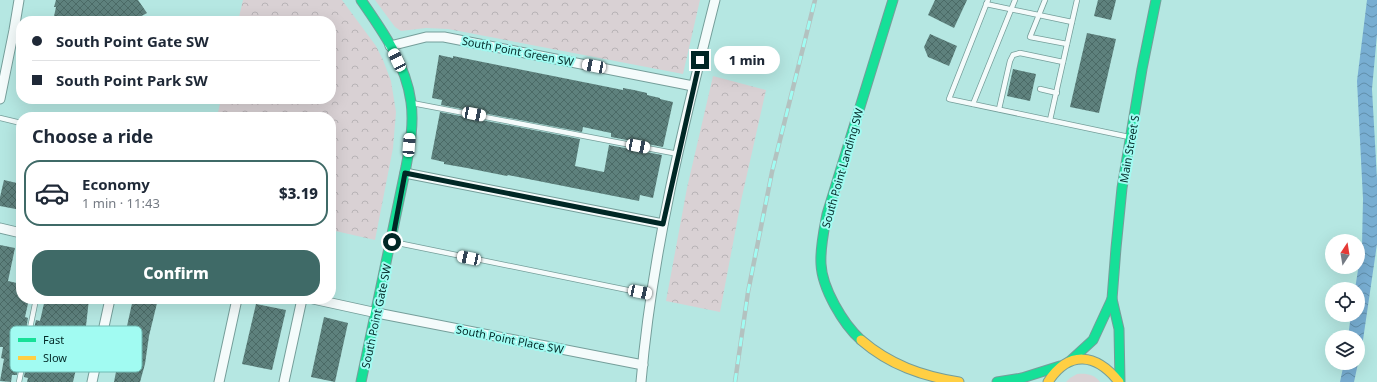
<!DOCTYPE html>
<meta charset="utf-8">
<style>
body{margin:0;font-family:"Noto Sans",sans-serif;background:#f2f2f3;color:#1f2937;height:100vh;display:flex;flex-direction:column;font-size:15px;white-space:nowrap}
*{box-sizing:border-box;margin:0}
p{font-size:13px;color:#747a83}
.icon{flex:none;width:22px;height:22px;fill:none;stroke:currentColor;stroke-width:2;stroke-linecap:round;stroke-linejoin:round}
.map{position:relative;flex:1;overflow:hidden}
.side{position:absolute;left:16px;top:112px;width:320px;height:192px;display:flex;flex-direction:column;background:#fff;border-radius:16px;box-shadow:0 4px 16px #0002}
.side>*{flex:none}
.top-card{position:absolute;left:16px;top:16px;width:320px;height:88px;border-radius:16px;box-shadow:0 4px 16px #0002;display:grid;align-content:center;height:88px;padding:0 16px;background:#fff}
.needle{width:26px;rotate:12deg}
.fabs{position:absolute;left:1325px;top:234px;display:grid;gap:8px}
.fabs a{display:grid;place-items:center;width:40px;height:40px;border-radius:50%;background:#fff;box-shadow:0 4px 16px #0002;font-size:20px}
.end{position:absolute;width:18px;height:18px;margin:-9px;border:5px solid #002725;background:#fff;box-shadow:0 0 0 2px #fff}
.from{border-radius:50%}
.bubble{position:absolute;height:28px;border-radius:14px;background:#fff;box-shadow:0 4px 16px #0002;font-size:13px;font-weight:800;line-height:28px;text-align:center}
.car{position:absolute;width:12px;height:24px;margin:-12px -6px;border-radius:5px;box-shadow:0 0 3px 1px #0007;background:linear-gradient(#fff 24%,#345 0 40%,#fff 0 76%,#345 0 86%,#fff 0)}
.top-card b{display:flex;align-items:center;gap:14px;height:38px;font-size:15px}
.top-card b+b{border-top:1px solid #e0e1e3}
.top-card i{width:10px;height:10px;background:#1f2937}
ul{padding:0;list-style:none}
li{display:flex;align-items:center;gap:12px;height:66px;margin:0 8px 6px;padding:0 8px;border:2px solid transparent;border-radius:16px}
li div{flex:1}
li b{display:block;font-size:15px}
li em{font-style:normal;font-weight:800}
li.current{border-color:#3f6a67}
li>.icon{width:36px;height:36px;stroke-width:1.5}
h2{padding:0 16px;font-size:18px;line-height:48px}
.cta{display:flex;gap:8px;margin-top:auto;padding:8px 16px}
.cta a{flex:1;height:46px;border-radius:16px;background:#3f6a67;color:#fff;font-size:16px;font-weight:800;line-height:46px;text-align:center}
.map>svg:first-child{display:block}
.grass{fill:#d9d1d4}
.park{fill:url(#park-crowns)}
.water{fill:url(#water-waves)}
.building{fill:url(#building-cross-hatch)}
.lines{fill:none;stroke-linecap:round;stroke-linejoin:round}
.lane-casing{stroke:#759e9a;stroke-width:6}
.street-casing{stroke:#759e9a;stroke-width:11}
.fast-casing{stroke:#759e9a;stroke-width:11}
.slow-casing{stroke:#759e9a;stroke-width:11}
.lane{stroke:#f4fbfb;stroke-width:4.5}
.street{stroke:#f4fbfb;stroke-width:9}
.fast{stroke:#16e098;stroke-width:9}
.slow{stroke:#ffcf43;stroke-width:9}
.rail-casing{stroke:#b3c2c0;stroke-width:4.5}
.rail{stroke:#a1fbf2;stroke-width:3;stroke-dasharray:9;stroke-linecap:butt}
.route{stroke:#002725;stroke-width:5}
.labels{text-anchor:middle;dominant-baseline:central;stroke-width:4;stroke-linejoin:round;paint-order:stroke}
.street-label{font-size:11px;fill:#002725;stroke:#a1fbf2}
.key{fill:#a1fbf2;stroke:#71bbb4;stroke-width:1}
.key-label{font-size:11px;fill:#002725}
</style>
<div class="map">
<svg width="1377" height="382" viewBox="0 0 1377 382">
<defs>
<pattern id="park-crowns" width="20" height="18" patternUnits="userSpaceOnUse"><rect width="20" height="18" fill="#d9d1d4"/><path d="M2 6a3 3 0 1 1 6 0M12 15a3 3 0 1 1 6 0" fill="none" stroke="#b8b3b6"/></pattern>
<pattern id="water-waves" width="16" height="10" patternUnits="userSpaceOnUse"><rect width="16" height="10" fill="#78aed2"/><path d="M0 5q4-4 8 0t8 0" fill="none" stroke="#608eaa"/></pattern>
<pattern id="building-cross-hatch" width="8" height="8" patternUnits="userSpaceOnUse"><rect width="8" height="8" fill="#5e817d"/><path d="M0 0l8 8M0 8l8-8" fill="none" stroke="#4b6a66"/></pattern>
</defs>
<rect width="100%" height="100%" fill="#b5e7e2"/>
<path class="grass" d="M1077 374C1086 373 1094 374 1100 382H1066L1070 378Z"/>
<g class="park">
<path d="M243 0H342L376 46 383 60 391 81 396 112 393 148 375 240 331 230V117H217L221 99H331V21H238Z"/>
<path d="M375 0H700L683 74 448 29 426 28 401 31 395 27Z"/>
<path d="M713 76 766 90 741 201 720 312 666 301 687 188Z"/>
</g>
<path class="water" d="M1367 0H1377V34L1372 89 1377 179V244L1363 340 1354 382H1340L1344 363H1358V337H1348L1351 315H1358V289H1355L1362 245 1363 199 1357 81Z"/>
<g class="building">
<path d="M56 0H138L147 13 138 18 140 21H53L56 7H54Z"/>
<path d="M935 0H967L954 28 928 15Z"/>
<path d="M1098 0H1116L1111 20 1094 16Z"/>
<path d="M1087 33 1116 39 1099 113 1070 107Z"/>
<path d="M930 34 957 46 949 66 928 57 924 47Z"/>
<path d="M439 55 453 58V56L623 90V88L634 90 647 93V95L660 98V99L673 102 663 147 611 137V133L583 127 582 132 441 105 442 100 432 98Z"/>
<path d="M1013 69 1036 74 1030 101 1007 96Z"/>
<path d="M440 112 580 139 575 166 594 170 604 172 609 145 662 155 653 198 640 195 639 201 508 175 507 176 467 168 444 164V162L431 159Z"/>
<path d="M4 180 21 184V210L0 206V197Z"/>
<path d="M0 245 15 248 8 281 21 284V299H29L25 317 28 318 25 336 21 335 16 357 20 358 17 375H12L11 382 0 381 4 359 1 358 3 347H0Z"/>
<path d="M45 299H89L86 326 73 382H27L28 378 24 377 27 359 32 360 36 338 32 337 36 320 40 321Z"/>
<path d="M133 299H158L149 336 145 364 140 382H114L124 331 126 326H127Z"/>
<path d="M256 304 286 310 272 370 242 364Z"/>
<path d="M324 317 348 323 335 382 311 377Z"/>
</g>
<g class="lines">
<defs>
<g id="lane">
<path d="M988 0 949 99 1129 137"/>
<path d="M1045 0 1030 37 1067 44"/>
<path d="M986 4 1072 22 1077 0"/>
<path d="M1040 89 1057 93"/>
<path d="M412 103 678 154"/>
<path d="M973 104 1015 0"/>
<path d="M999 109 1010 61 1013 55 1020 53 1063 62"/>
<path d="M0 118 21 123"/>
<path d="M1050 120 1072 22"/>
<path d="M393 242 652 295"/>
<path d="M19 382 36 299"/>
</g>
<g id="street">
<path d="M390 46 426 37H444L693 86"/>
<path d="M0 99 14 30 19 0"/>
<path d="M405 173 663 224"/>
<path d="M0 228 21 233"/>
<path d="M313 299 377 313 643 365"/>
<path d="M92 382 110 299"/>
<path d="M219 382 237 299"/>
<path d="M284 382 302 299"/>
<path d="M641 382C652 252 683 126 715 0"/>
</g>
<g id="fast">
<path d="M361 0C382 30 406 64 411 102 414 124 410 145 406 167L361 382"/>
<path d="M861 340C843 324 822 288 821 264 820 247 824 230 827 214L893 0"/>
<path d="M1069 362 1093 340 1112 299"/>
<path d="M997 382 1022 378 1060 366"/>
<path d="M1120 382 1119 329 1112 299 1116 248 1122 188 1142 69 1156 0"/>
</g>
<g id="slow">
<path d="M861 340C890 365 922 376 959 382"/>
<path d="M1048 382C1069 350 1096 353 1119 382"/>
</g>
</defs>
<use href="#lane" class="lane-casing"/>
<use href="#street" class="street-casing"/>
<use href="#fast" class="fast-casing"/>
<use href="#slow" class="slow-casing"/>
<use href="#lane" class="lane"/>
<use href="#street" class="street"/>
<use href="#fast" class="fast"/>
<use href="#slow" class="slow"/>
<defs>
<path id="rail" d="M735 382 748 292 772 172 815 0"/>
</defs>
<use href="#rail" class="rail-casing"/>
<use href="#rail" class="rail"/>
</g>
<g class="lines">
<path class="route" d="M392 242 405 173 663 224 700 60"/>
</g>
<g class="labels">
<g class="street-label">
<text transform="translate(518 51) rotate(11)">South Point Green SW</text>
<text transform="translate(1129 149) rotate(-80)">Main Street S</text>
<text transform="translate(842 168) rotate(-74)">South Point Landing SW</text>
<text transform="translate(376 316) rotate(-78)">South Point Gate SW</text>
<text transform="translate(510 339) rotate(11)">South Point Place SW</text>
</g>
</g>
<rect x="10" y="326" width="132" height="46" rx="6" class="key"/>
<rect x="18" y="338" width="18" height="4" fill="#16e098"/>
<rect x="18" y="356" width="18" height="4" fill="#ffcf43"/>
<g class="key-label">
<text x="43" y="344">Fast</text>
<text x="43" y="362">Slow</text>
</g>
</svg>
<div class="fabs">
<a><svg class="needle" viewBox="-14 -14 28 28"><path d="M0-13l5 13h-10z" fill="#e53935"/><path d="M0 13l5-13h-10z" fill="#747a83"/></svg></a>
<a><svg class="icon" aria-label="locate" viewBox="0 0 24 24"><circle cx="12" cy="12" r="6"/><path d="M12 2v4M12 18v4M2 12h4M18 12h4"/></svg></a>
<a><svg class="icon" aria-label="layers" viewBox="0 0 24 24"><path d="M12 4l9 5-9 5-9-5zM3 14l9 5 9-5"/></svg></a>
</div>
<i class="end from" style="left:392px;top:242px"></i>
<i class="end" style="left:700px;top:60px"></i>
<div class="bubble" style="left:714px;top:46px;width:66px">1 min</div>
<i class="car" style="left:397px;top:60px;rotate:334deg"></i>
<i class="car" style="left:594px;top:66px;rotate:281deg"></i>
<i class="car" style="left:474px;top:114px;rotate:101deg"></i>
<i class="car" style="left:409px;top:145px;rotate:4deg"></i>
<i class="car" style="left:638px;top:146px;rotate:101deg"></i>
<i class="car" style="left:469px;top:258px;rotate:282deg"></i>
<i class="car" style="left:640px;top:292px;rotate:102deg"></i>
<div class="top-card">
<b><i class="from"></i>South Point Gate SW</b>
<b><i></i>South Point Park SW</b>
</div>
<section class="side">
<h2>Choose a ride</h2>
<ul>
<li class="current"><svg class="icon" aria-label="car" viewBox="0 0 24 24"><path d="M5 17H2v-5l4-1 3-4h7l3 4 3 1v5h-3M9 17h6M6 11h13"/><circle cx="7" cy="17" r="2"/><circle cx="17" cy="17" r="2"/></svg><div><b>Economy</b><p>1 min · 11:43</p></div><em>$3.19</em></li>
</ul>
<div class="cta"><a>Confirm</a></div>
</section>
</div>
